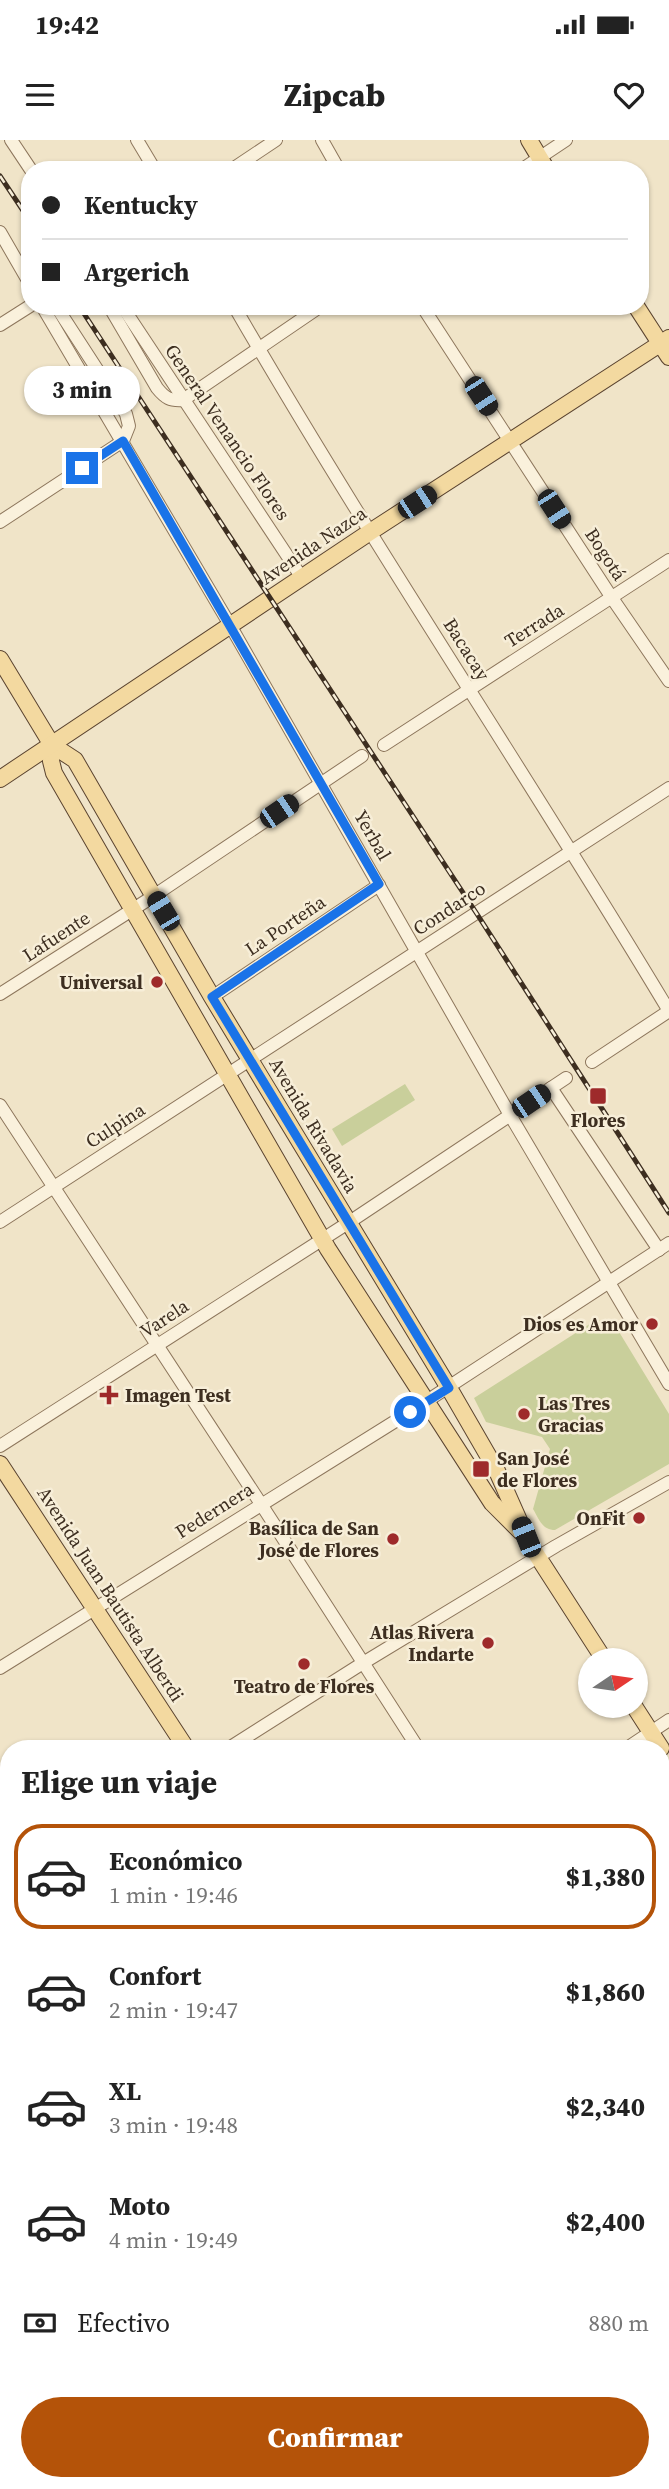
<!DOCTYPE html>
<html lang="es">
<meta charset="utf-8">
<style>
body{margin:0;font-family:"Source Serif 4",serif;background:#f2f2f2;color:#222;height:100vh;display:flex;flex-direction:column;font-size:26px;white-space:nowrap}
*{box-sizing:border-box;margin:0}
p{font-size:23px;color:#767676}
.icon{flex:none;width:38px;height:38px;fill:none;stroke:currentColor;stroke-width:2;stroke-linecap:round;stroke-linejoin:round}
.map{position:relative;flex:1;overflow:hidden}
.side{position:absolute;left:0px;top:1600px;width:670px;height:751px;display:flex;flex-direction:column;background:#fff;border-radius:28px 28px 0 0;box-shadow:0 2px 5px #0004}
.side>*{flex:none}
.banner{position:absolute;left:21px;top:21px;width:628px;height:154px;border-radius:28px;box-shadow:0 2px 5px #0004;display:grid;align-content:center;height:154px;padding:0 21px;background:#fff}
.needle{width:46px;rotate:77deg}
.fabs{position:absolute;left:578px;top:1508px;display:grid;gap:14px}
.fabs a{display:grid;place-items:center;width:70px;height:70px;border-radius:50%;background:#fff;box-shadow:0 2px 5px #0004;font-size:35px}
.end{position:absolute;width:32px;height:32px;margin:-16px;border:9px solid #1a73e8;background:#fff;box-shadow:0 0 0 4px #fff}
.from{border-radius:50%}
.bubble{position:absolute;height:49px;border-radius:24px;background:#fff;box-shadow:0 2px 5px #0004;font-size:23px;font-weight:800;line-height:49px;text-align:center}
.car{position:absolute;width:21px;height:42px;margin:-21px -10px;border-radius:9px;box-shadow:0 0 5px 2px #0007;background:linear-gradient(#222 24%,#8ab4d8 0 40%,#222 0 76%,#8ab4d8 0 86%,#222 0)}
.banner b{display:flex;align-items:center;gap:24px;height:66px;font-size:26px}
.banner b+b{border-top:2px solid #e0e0e0}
.banner i{width:18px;height:18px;background:#222}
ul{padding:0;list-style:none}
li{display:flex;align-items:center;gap:21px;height:105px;margin:0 14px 10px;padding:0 7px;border:4px solid transparent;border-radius:28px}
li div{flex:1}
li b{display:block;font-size:26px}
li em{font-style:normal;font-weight:800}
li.active{border-color:#b45309}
li>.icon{width:63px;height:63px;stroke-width:1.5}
h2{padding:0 21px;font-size:32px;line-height:84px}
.pay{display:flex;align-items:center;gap:18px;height:77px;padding:0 21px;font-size:26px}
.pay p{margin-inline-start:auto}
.button{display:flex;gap:14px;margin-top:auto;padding:14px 21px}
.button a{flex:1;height:80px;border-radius:42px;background:#b45309;color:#fff;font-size:28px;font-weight:800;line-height:80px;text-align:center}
.status{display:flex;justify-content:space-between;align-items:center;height:49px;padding:0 35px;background:#fff;direction:ltr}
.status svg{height:19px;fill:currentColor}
header{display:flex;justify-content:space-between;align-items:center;height:91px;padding:0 21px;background:#fff;font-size:32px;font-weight:800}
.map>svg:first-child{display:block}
.green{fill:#c9cf9b}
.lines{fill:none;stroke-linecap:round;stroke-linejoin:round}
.minor-casing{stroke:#8d765c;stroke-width:14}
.major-casing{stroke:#5b4430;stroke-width:18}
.minor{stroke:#faf1dc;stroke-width:12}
.major{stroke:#f3d9a0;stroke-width:16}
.rail-casing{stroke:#3d2e20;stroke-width:5}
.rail{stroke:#f7eed8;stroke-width:2.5;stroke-dasharray:8;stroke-linecap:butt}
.route{stroke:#1a73e8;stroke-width:9}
.poi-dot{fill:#9e2a2b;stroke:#f7eed8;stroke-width:2.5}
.labels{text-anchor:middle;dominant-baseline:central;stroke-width:5;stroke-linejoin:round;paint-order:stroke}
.street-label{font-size:19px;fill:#3d2e20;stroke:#f7eed8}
.poi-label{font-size:19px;font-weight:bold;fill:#3d2e20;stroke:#f7eed8;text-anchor:end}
</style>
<div class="status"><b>19:42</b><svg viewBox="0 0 49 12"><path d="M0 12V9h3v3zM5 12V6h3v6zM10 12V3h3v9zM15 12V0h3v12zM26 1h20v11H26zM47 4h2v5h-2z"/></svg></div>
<header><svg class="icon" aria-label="menu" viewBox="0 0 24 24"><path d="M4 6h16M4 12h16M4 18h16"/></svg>Zipcab<svg class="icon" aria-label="heart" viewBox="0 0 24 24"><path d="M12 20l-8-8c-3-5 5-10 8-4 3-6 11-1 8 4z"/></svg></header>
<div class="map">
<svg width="669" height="2349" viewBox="0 0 669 2349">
<rect width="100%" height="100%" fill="#f0e4c8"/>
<g class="green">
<path d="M405 944 415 960 342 1006 332 989Z"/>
<path d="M596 1180 613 1182 669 1274V1324L555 1390C542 1390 539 1379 533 1369L550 1309 542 1297 486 1282 474 1258Z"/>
</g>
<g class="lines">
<defs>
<g id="minor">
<path d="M11 0 31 30"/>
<path d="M137 0 155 30"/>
<path d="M322 0 339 30"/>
<path d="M231 30 276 0"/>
<path d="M521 30 566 0"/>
<path d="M0 92 30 144"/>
<path d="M42 166 230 485 510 975 669 1244"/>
<path d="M56 166 126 274 129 286 123 301"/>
<path d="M109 166 157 248C165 258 170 261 183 260L321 166"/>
<path d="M122 166 302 438"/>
<path d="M234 166C372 405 527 634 669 871"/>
<path d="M422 166 612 458 669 541"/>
<path d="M0 185 30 166"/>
<path d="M0 382 123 301"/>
<path d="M384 605 669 420"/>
<path d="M0 854 146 761 362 616"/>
<path d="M212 857 379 745"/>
<path d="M592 922 669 871"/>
<path d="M551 948 659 1110"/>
<path d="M0 965 261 1364 418 1608"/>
<path d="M0 1082 669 648"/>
<path d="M0 1306 348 1083 566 938"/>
<path d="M0 1528 410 1272 669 1103"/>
<path d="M229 1608 363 1523 556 1406 669 1342"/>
<path d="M627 1608 669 1580"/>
<path d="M0 1672 9 1685"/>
<path d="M0 1752 9 1746"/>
<path d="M662 1814 669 1809"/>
<path d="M662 1970 669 1980"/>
<path d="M662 1998 669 1992"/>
<path d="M0 2040 9 2034"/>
<path d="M662 2183 669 2177"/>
<path d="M0 2261 9 2255"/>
<path d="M662 2270 669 2265"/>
<path d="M0 2338 8 2349"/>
<path d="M446 2342 451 2349"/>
<path d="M162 2349 173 2342"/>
<path d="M424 2349 435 2342"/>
</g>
<g id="major">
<path d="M529 0 547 30"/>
<path d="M636 166 669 217"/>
<path d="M0 519 52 605 75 620 212 857 449 1248 497 1331 529 1403 605 1521"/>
<path d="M52 605 51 621 54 633 328 1109 492 1363 521 1392"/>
<path d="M0 639 370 392 669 198"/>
<path d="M0 1324 186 1608"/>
<path d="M634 1566 661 1608"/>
<path d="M0 2013 9 2027"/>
<path d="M662 2322 669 2333"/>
<path d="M222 2342 227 2349"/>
</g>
</defs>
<use href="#minor" class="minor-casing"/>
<use href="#major" class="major-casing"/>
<use href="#minor" class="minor"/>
<use href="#major" class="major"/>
<defs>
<g id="rail">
<path d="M0 36 30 81"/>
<path d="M79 166 477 774 669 1073"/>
</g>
</defs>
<use href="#rail" class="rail-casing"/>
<use href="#rail" class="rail"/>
</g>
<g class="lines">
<path class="route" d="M82 328 123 301 379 744 212 857 449 1248 410 1272"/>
</g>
<g class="poi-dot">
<circle cx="157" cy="842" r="7"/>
<rect x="589" y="947" width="18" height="18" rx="3.5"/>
<circle cx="652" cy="1184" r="7"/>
<path d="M105.5 1244.5h7v7h7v7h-7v7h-7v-7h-7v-7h7z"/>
<circle cx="524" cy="1274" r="7"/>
<rect x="472" y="1320" width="18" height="18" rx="3.5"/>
<circle cx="639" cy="1378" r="7"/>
<circle cx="393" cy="1399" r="7"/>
<circle cx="488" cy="1503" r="7"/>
<circle cx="304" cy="1524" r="7"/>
</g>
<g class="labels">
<g class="street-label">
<text transform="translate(228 292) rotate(56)">General Venancio Flores</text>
<text transform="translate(313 405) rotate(-34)">Avenida Nazca</text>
<text transform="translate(606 414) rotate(57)">Bogotá</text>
<text transform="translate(534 485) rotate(-32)">Terrada</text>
<text transform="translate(467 509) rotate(58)">Bacacay</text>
<text transform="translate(373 695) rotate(60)">Yerbal</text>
<text transform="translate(449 768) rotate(-33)">Condarco</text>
<text transform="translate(285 785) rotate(-34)">La Porteña</text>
<text transform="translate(56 796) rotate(-33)">Lafuente</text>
<text transform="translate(115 985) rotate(-33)">Culpina</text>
<text transform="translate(314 985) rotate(59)">Avenida Rivadavia</text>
<text transform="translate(164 1178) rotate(-33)">Varela</text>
<text transform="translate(214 1370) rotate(-32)">Pedernera</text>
<text transform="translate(111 1454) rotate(57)">Avenida Juan Bautista Alberdi</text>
</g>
<g class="poi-label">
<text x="143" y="842">Universal</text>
<text x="598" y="980" text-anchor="middle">Flores</text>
<text x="638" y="1184">Dios es Amor</text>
<text x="125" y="1255" text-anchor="start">Imagen Test</text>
<text x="538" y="1263" text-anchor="start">Las Tres<tspan x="538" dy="22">Gracias</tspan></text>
<text x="497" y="1318" text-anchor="start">San José<tspan x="497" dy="22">de Flores</tspan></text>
<text x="625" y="1378">OnFit</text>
<text x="379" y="1388">Basílica de San<tspan x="379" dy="22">José de Flores</tspan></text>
<text x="474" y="1492">Atlas Rivera<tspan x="474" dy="22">Indarte</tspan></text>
<text x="304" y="1546" text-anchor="middle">Teatro de Flores</text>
</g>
</g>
</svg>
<div class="fabs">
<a><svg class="needle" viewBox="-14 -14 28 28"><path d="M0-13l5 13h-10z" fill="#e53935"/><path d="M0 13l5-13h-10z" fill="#767676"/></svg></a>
</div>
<i class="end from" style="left:410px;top:1272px"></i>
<i class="end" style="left:82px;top:328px"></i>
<div class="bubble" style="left:24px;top:226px;width:116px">3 min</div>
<i class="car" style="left:481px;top:256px;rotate:147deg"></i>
<i class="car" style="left:417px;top:362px;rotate:57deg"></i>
<i class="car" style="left:554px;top:369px;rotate:147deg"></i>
<i class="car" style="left:279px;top:671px;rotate:56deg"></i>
<i class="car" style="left:163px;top:771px;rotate:329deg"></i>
<i class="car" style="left:531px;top:961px;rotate:56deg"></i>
<i class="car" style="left:526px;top:1397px;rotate:338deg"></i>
<div class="banner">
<b><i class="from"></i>Kentucky</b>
<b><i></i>Argerich</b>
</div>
<section class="side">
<h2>Elige un viaje</h2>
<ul>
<li class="active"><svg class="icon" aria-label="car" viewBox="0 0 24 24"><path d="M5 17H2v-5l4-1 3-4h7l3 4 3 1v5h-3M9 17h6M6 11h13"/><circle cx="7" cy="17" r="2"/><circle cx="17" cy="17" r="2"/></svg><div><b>Económico</b><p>1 min · 19:46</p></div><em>$1,380</em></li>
<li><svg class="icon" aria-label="car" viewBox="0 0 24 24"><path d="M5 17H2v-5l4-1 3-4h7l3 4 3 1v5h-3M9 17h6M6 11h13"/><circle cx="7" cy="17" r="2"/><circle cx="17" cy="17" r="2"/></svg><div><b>Confort</b><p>2 min · 19:47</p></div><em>$1,860</em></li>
<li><svg class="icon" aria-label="car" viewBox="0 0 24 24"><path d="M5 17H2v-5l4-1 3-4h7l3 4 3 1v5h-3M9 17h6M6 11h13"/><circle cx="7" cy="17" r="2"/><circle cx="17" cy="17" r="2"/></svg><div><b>XL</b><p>3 min · 19:48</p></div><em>$2,340</em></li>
<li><svg class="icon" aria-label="car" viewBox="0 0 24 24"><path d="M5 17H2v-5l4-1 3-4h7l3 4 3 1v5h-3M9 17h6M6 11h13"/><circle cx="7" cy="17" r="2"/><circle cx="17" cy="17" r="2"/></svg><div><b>Moto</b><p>4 min · 19:49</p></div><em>$2,400</em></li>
</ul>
<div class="pay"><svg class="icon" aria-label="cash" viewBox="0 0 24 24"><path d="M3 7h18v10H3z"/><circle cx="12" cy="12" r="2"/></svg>Efectivo<p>880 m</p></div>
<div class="button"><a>Confirmar</a></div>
</section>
</div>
